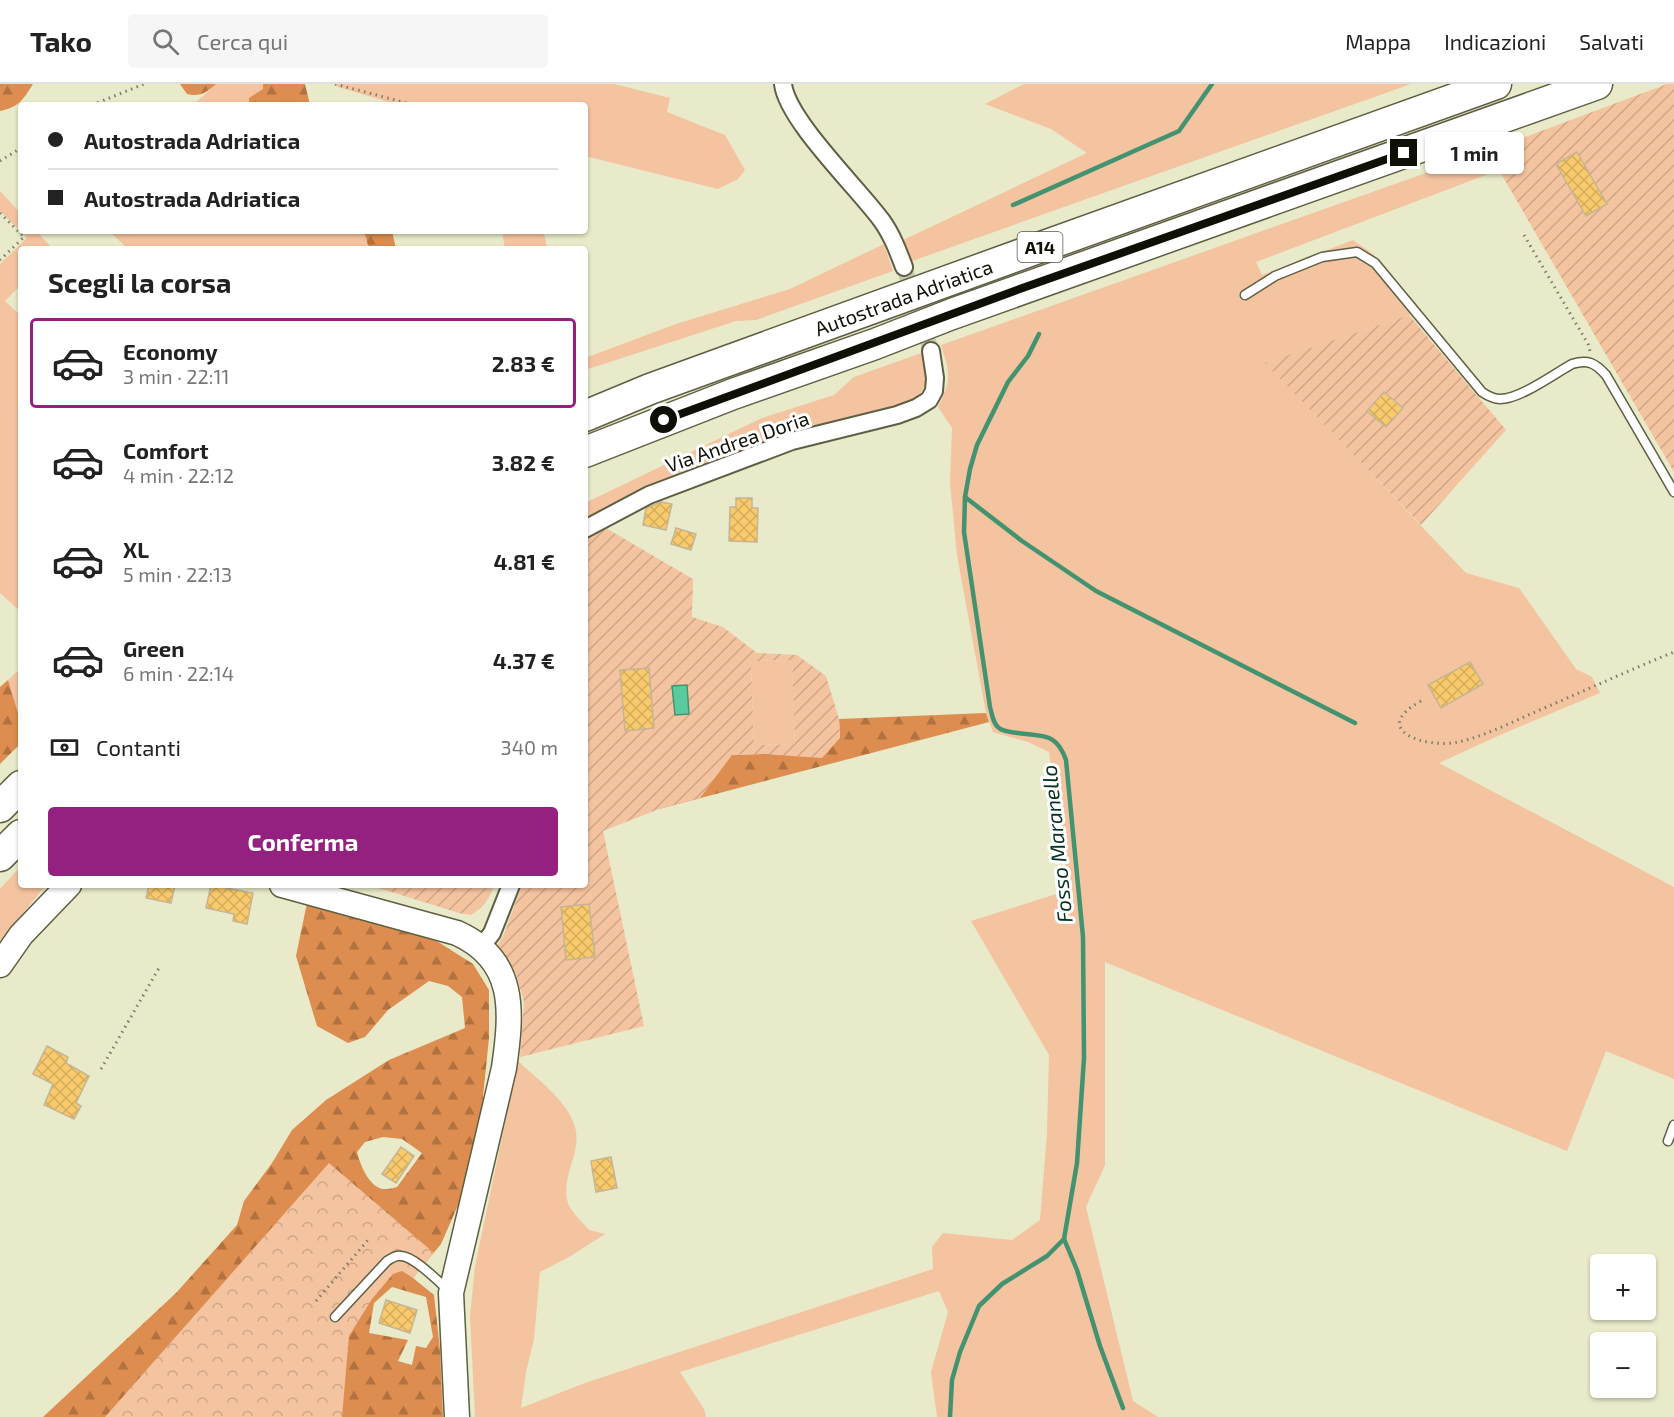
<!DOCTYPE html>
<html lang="it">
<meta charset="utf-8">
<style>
body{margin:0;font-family:"Exo 2",sans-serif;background:#f6f6f6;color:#222;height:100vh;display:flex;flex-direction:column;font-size:22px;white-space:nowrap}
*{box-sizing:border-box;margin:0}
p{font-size:20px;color:#767676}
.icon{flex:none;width:33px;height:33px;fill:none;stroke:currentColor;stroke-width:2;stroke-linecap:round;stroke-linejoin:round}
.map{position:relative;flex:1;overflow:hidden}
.side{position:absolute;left:18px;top:162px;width:570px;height:642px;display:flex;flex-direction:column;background:#fff;border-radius:6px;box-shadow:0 2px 4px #0004}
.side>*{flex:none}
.banner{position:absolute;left:18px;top:18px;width:570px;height:132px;border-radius:6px;box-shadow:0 2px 4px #0004;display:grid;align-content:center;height:132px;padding:0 30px;background:#fff}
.controls{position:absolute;left:1590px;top:1170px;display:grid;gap:12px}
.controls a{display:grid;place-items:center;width:66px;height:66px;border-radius:6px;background:#fff;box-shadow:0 2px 4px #0004;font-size:30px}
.end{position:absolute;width:27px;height:27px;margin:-14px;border:8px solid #0f1005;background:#fff;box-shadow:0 0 0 3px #fff}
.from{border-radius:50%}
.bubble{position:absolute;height:42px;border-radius:6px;background:#fff;box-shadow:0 2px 4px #0004;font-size:20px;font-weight:700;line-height:42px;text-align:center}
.banner b{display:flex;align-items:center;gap:21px;height:57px;font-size:22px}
.banner b+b{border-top:2px solid #e0e0e0}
.banner i{width:15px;height:15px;background:#222}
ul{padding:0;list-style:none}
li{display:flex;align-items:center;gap:18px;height:90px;margin:0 12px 9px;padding:0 18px;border:3px solid transparent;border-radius:6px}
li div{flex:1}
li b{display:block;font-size:22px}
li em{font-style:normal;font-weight:700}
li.active{border-color:#942180}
li>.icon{width:54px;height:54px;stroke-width:1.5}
h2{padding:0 30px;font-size:27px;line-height:72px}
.pay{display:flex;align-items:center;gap:15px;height:66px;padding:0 30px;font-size:22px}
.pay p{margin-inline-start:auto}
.action{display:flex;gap:12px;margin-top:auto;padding:12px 30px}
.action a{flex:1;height:69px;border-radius:6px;background:#942180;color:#fff;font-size:24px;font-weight:700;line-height:69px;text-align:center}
header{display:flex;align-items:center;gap:36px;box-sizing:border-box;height:84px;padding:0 30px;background:#fff;border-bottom:2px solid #e0e0e0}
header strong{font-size:28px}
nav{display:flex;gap:33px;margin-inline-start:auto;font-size:21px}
.search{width:420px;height:54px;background:#f6f6f6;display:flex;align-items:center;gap:15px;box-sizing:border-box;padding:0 21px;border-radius:6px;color:#767676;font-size:22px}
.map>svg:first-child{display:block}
.grass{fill:#f4c3a0}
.forest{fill:url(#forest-firs);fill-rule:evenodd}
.park{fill:url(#park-crowns)}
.garden{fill:url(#garden-furrows);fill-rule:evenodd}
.water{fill:#59cb9e;stroke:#439370;stroke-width:1.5}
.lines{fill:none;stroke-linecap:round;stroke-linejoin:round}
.stream{stroke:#439370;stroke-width:4.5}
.building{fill:url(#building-cross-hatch);stroke:#c5b598;stroke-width:1.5}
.street-tunnel{stroke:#c7c9ac;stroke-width:16;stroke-dasharray:16 8;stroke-linecap:butt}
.lane-casing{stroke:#5e5f43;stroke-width:11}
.street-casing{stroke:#5e5f43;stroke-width:20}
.secondary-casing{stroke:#5e5f43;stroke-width:27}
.highway-casing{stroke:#5e5f43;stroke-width:33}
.path{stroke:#7c7e68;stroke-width:3;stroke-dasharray:1.5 4.5;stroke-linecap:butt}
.lane{stroke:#fff;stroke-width:8}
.street{stroke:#fff;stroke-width:16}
.secondary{stroke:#fff;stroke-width:24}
.highway{stroke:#fff;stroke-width:30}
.route{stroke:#0f1005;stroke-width:8}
.labels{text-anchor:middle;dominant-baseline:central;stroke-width:6;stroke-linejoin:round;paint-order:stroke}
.shield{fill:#fff;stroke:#575850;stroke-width:1.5}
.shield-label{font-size:18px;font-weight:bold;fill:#0f1005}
.street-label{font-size:20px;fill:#0f1005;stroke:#fff}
.water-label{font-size:21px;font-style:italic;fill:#003221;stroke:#fff}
</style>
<header>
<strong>Tako</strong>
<div class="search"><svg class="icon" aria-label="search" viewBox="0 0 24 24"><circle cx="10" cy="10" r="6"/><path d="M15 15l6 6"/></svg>Cerca qui</div>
<nav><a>Mappa</a><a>Indicazioni</a><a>Salvati</a></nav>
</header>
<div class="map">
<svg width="1674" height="1333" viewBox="0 0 1674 1333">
<defs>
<pattern id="forest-firs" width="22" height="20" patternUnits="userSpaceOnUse" patternTransform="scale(1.5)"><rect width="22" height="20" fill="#dc8d4f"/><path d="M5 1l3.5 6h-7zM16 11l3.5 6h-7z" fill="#b17240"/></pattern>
<pattern id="park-crowns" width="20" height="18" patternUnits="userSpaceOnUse" patternTransform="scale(1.5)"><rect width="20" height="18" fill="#f4c3a0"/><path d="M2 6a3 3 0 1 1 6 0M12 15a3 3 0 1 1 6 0" fill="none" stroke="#d0a688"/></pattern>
<pattern id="garden-furrows" width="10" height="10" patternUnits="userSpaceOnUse" patternTransform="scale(1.5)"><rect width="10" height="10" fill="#f4c3a0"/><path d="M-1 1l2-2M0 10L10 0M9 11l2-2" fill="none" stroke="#d0a688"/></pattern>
<pattern id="building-cross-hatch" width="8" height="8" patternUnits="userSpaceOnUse" patternTransform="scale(1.5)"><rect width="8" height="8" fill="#f8ca6c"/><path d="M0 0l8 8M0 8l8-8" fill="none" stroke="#d3ac5c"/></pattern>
</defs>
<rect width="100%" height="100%" fill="#e8eac9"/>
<g class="grass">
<path d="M216 0H263L264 5 249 14V21H193Z"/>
<path d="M335 0H614L670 14 667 28 725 51 745 86 738 95 718 105 585 72V21H399L338 3Z"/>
<path d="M1024 0H1411L912 177 903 156 1087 69 1051 45 985 20Z"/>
<path d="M1488 67 1499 86 1256 178 1262 191 1353 156 1373 170 1418 222 1409 231 1266 279 1466 489 1519 504 1576 585 1592 593 1600 609 1509 647 1439 679 1674 803V995L1606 967 1567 1067 1105 878V1081L1086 1123 1133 1317 1158 1333H937L931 1288 948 1228 939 1207 680 1288 704 1325 706 1333H475L470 1232 475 1182 518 977C538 996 567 1016 575 1043 582 1068 562 1089 567 1116 569 1126 582 1138 589 1146L605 1150 569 1173 540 1188 534 1255 526 1288 521 1324 585 1299 933 1185 932 1163 943 1149 1012 1156 1040 1136 1047 1049 1049 971 971 837 1069 806 1049 668 1028 658 993 648 986 629 957 471 950 399 952 344 938 323C952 296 950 289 941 261Z"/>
<path d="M0 107 21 130V147H36L53 165H21V201L5 217 21 232V528L0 509V180L27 154 0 127Z"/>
<path d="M109 147H364L369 165H128Z"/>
<path d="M502 147H543L548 165H505Z"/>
<path d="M884 160 893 187 756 236 736 237 585 286V274L676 240 790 205Z"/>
<path d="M924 268C927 292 932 301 911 318L585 437V419L762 334 834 311 854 293Z"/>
<path d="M792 576 795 660 754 661 751 577Z"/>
<path d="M21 584V639L8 596Z"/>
<path d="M21 782V801H48L41 807 0 858V805Z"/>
</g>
<g class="forest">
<path d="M0 0H33C23 16 19 23 0 27Z"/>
<path d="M180 0H216C206 9 200 13 187 10Z"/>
<path d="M263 0H305L310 21H249V14L263 5Z"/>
<path d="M364 147H392L396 165H369Z"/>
<path d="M8 596 21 639V659L0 680V603Z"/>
<path d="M986 629 989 638 659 725 731 671 762 670 840 654 839 635Z"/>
<path d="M307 819 424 849 473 880 489 906V954L480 1042 459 1119 441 1160 413 1194 434 1211 440 1266 443 1333H43L176 1209 237 1141 244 1117 272 1079 292 1046 326 1016 389 976 465 944 462 913 448 902 429 897 388 926 365 953 348 959 317 942 296 872ZM383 1053 402 1055 422 1069 397 1103C393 1104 386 1106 382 1105 368 1101 360 1080 357 1068L365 1058ZM392 1203 426 1213 433 1253 426 1264 416 1262 412 1281 398 1277 408 1256 369 1249 374 1219Z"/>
</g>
<path class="park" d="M329 1079 434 1169 413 1194 402 1187 393 1190 372 1215 349 1252 342 1333H105Z"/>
<g class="garden">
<path d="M1667 0H1674V388L1488 67Z"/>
<path d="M1409 231 1506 346 1421 441 1265 279Z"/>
<path d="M604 443 693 495 692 533 723 543 757 569 797 571 826 592 839 635 840 654 822 674 762 670 732 671 700 714 659 725 603 747 644 942 520 973 524 918 516 890 497 862 504 850 522 801H585V453ZM792 576 795 660 754 661 751 577ZM649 584 654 644 625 646 620 586ZM589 820 595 873 566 875 561 823Z"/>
<path d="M369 801H494C490 815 483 823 471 831L459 829Z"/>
</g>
<path class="water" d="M687 601 689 630 675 631 672 602Z"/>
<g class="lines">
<g class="stream">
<path d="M1013 121 1179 47 1212 0"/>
<path d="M1039 250 1028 272 1008 298 977 361 970 385 965 413 964 448 990 623C992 630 993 640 999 644 1004 648 1012 648 1018 649 1043 653 1056 648 1066 676L1083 853 1084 974 1077 1079 1064 1155 1077 1186 1100 1262 1123 1324"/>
<path d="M965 413 1022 457 1096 507 1355 639"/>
<path d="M950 1333 952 1296 960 1268 979 1222 1002 1200 1047 1172 1064 1155"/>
</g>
</g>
<g class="building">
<path d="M1577 68 1607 120 1586 132 1556 80Z"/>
<path d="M1384 308 1403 324 1386 343 1367 327Z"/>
<path d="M736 414H752V424H758L757 458 729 457 730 423H736Z"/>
<path d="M661 418 672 420 666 446 643 441 646 424Z"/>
<path d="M676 444 696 450 691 466 671 460Z"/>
<path d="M1470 578 1483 600 1441 624 1428 601Z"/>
<path d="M649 584 654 644 625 647 620 586Z"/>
<path d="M149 801H175L171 819 146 814Z"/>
<path d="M211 801 253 809 247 840 233 837 234 830 206 824Z"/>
<path d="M589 820 595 873 566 876 561 823Z"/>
<path d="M47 962 68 973 66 979 89 992 76 1019 81 1022 74 1035 44 1021 53 1000 33 990Z"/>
<path d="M401 1063 414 1072 396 1099 382 1090Z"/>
<path d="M611 1073 617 1104 596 1108 591 1077Z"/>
<path d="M386 1216 417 1226 410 1249 379 1239Z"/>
</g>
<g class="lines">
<path class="street-tunnel" d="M904 183 931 267"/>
<defs>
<g id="lane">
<path d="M1245 211 1275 192 1322 173 1357 168 1375 179 1482 308C1488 312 1493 315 1500 315 1520 315 1554 290 1572 280 1588 275 1595 279 1606 291L1674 408"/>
<path d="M1668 1057 1674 1041"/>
<path d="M335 1233 387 1177C392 1174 396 1171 401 1172 414 1172 439 1198 449 1207"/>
</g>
<g id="street">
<path d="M783 0C787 36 858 104 882 137 892 151 898 167 904 183"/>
<path d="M585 445 649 411 792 357 897 331 916 324 929 316 934 307 935 294 931 267"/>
<path d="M481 863 492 849 511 801"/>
</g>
<g id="secondary">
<path d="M282 801 457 849C517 876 512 928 504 984L451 1209 457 1333"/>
<path d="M0 881 21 851 69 801"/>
</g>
<g id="highway">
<path id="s1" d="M585 332 650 305 1030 167 1496 0"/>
<path d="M585 368 733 310 875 260 952 230 1597 0"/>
<path d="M0 723 21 702"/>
<path d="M0 772 21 751"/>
</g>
</defs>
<use href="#lane" class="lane-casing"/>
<use href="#street" class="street-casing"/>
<use href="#secondary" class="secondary-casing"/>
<use href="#highway" class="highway-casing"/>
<g class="path">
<path d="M335 0 414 21"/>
<path d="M92 21 144 0"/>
<path d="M0 77 21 64"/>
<path d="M0 129 24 153 0 176"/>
<path d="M1524 151 1588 260 1590 267"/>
<path d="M1421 617C1368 646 1426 665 1458 658 1485 652 1510 639 1535 628 1582 608 1627 587 1674 568"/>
<path d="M101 985 159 884"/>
<path d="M316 1217 368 1156"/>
</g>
<use href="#lane" class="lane"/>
<use href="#street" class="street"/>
<use href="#secondary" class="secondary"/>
<use href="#highway" class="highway"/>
</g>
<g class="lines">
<path class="route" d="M664 336 1017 206 1404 69"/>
</g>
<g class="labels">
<rect class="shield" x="1017.5" y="148" width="45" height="30" rx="4.5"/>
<g class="shield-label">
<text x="1040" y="163">A14</text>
</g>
<g class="street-label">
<text stroke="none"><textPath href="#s1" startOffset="340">Autostrada Adriatica</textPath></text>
<text transform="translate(737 357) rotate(-19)">Via Andrea Doria</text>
</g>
<g class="water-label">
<text transform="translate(1056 760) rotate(-96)">Fosso Maranello</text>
</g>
</g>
</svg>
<div class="controls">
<a>+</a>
<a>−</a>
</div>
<i class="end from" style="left:664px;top:336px"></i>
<i class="end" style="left:1404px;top:69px"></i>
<div class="bubble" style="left:1425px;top:48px;width:99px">1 min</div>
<div class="banner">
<b><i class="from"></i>Autostrada Adriatica</b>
<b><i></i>Autostrada Adriatica</b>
</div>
<section class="side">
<h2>Scegli la corsa</h2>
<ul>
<li class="active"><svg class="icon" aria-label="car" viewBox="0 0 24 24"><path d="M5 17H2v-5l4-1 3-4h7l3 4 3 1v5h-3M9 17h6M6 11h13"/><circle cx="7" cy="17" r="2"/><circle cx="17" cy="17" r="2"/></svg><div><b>Economy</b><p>3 min · 22:11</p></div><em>2.83 €</em></li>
<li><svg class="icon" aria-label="car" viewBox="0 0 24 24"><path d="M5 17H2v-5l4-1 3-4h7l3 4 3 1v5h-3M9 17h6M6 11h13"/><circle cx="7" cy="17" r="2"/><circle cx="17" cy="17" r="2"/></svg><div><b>Comfort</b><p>4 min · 22:12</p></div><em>3.82 €</em></li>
<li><svg class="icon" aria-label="car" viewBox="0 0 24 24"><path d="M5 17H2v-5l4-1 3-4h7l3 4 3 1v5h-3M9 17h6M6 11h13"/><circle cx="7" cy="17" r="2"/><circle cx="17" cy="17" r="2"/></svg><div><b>XL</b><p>5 min · 22:13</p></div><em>4.81 €</em></li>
<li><svg class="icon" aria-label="car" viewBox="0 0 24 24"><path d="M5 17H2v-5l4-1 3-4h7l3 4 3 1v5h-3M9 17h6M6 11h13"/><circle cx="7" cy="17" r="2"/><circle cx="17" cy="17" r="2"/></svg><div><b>Green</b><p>6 min · 22:14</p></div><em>4.37 €</em></li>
</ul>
<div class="pay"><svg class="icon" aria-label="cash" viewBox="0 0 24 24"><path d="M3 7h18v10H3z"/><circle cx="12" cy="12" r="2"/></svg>Contanti<p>340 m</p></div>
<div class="action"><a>Conferma</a></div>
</section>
</div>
